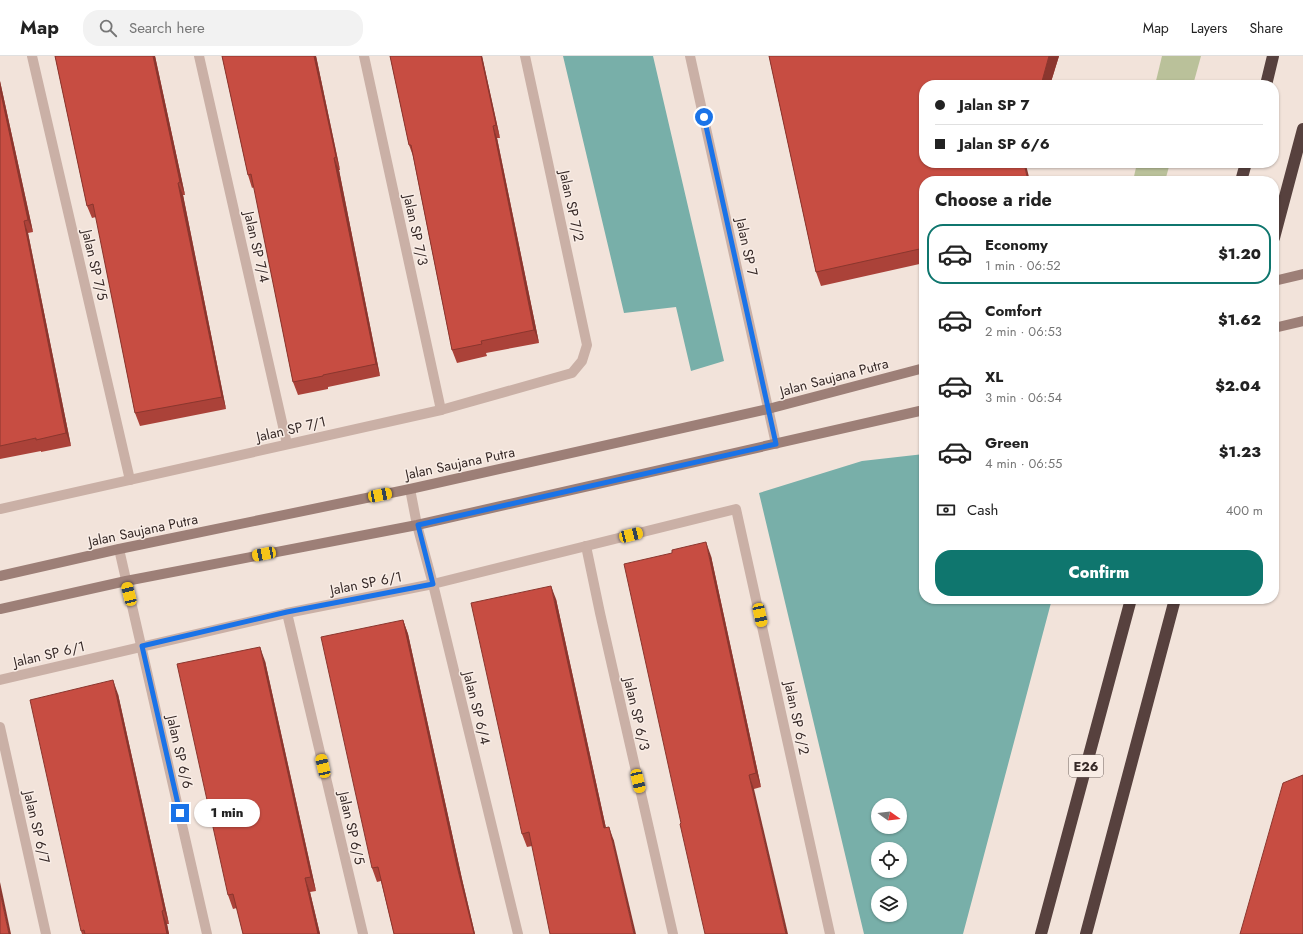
<!DOCTYPE html>
<meta charset="utf-8">
<style>
body{margin:0;font-family:Jost,sans-serif;background:#f2f2f2;color:#222;height:100vh;display:flex;flex-direction:column;font-size:15px;white-space:nowrap}
*{box-sizing:border-box;margin:0}
p{font-size:13px;color:#767676}
.icon{flex:none;width:22px;height:22px;fill:none;stroke:currentColor;stroke-width:2;stroke-linecap:round;stroke-linejoin:round}
.map{position:relative;flex:1;overflow:hidden}
.panel{position:absolute;left:919px;top:120px;width:360px;height:428px;display:flex;flex-direction:column;background:#fff;border-radius:16px;box-shadow:0 1px 3px #0004}
.panel>*{flex:none}
.top-card{position:absolute;left:919px;top:24px;width:360px;height:88px;border-radius:16px;box-shadow:0 1px 3px #0004;display:grid;align-content:center;height:88px;padding:0 16px;background:#fff}
.needle{width:26px;rotate:104deg}
.controls{position:absolute;left:871px;top:742px;display:grid;gap:8px}
.controls a{display:grid;place-items:center;width:36px;height:36px;border-radius:50%;background:#fff;box-shadow:0 1px 3px #0004;font-size:20px}
.end{position:absolute;width:18px;height:18px;margin:-9px;border:5px solid #1a73e8;background:#fff;box-shadow:0 0 0 2px #fff}
.from{border-radius:50%}
.bubble{position:absolute;height:28px;border-radius:14px;background:#fff;box-shadow:0 1px 3px #0004;font-size:13px;font-weight:800;line-height:28px;text-align:center}
.car{position:absolute;width:12px;height:24px;margin:-12px -6px;border-radius:5px;box-shadow:0 0 3px 1px #0007;background:linear-gradient(#f5c518 24%,#345 0 40%,#f5c518 0 76%,#345 0 86%,#f5c518 0)}
.top-card b{display:flex;align-items:center;gap:14px;height:38px;font-size:15px}
.top-card b+b{border-top:1px solid #e0e0e0}
.top-card i{width:10px;height:10px;background:#222}
ul{padding:0;list-style:none}
li{display:flex;align-items:center;gap:12px;height:60px;margin:0 8px 6px;padding:0 8px;border:2px solid transparent;border-radius:16px}
li div{flex:1}
li b{display:block;font-size:15px}
li em{font-style:normal;font-weight:800}
li.selected{border-color:#0f766e}
li>.icon{width:36px;height:36px;stroke-width:1.5}
h2{padding:0 16px;font-size:18px;line-height:48px}
.pay{display:flex;align-items:center;gap:10px;height:44px;padding:0 16px;font-size:15px}
.pay p{margin-inline-start:auto}
.primary-button{display:flex;gap:8px;margin-top:auto;padding:8px 16px}
.primary-button a{flex:1;height:46px;border-radius:16px;background:#0f766e;color:#fff;font-size:16px;font-weight:800;line-height:46px;text-align:center}
header{display:flex;align-items:center;gap:24px;box-sizing:border-box;height:56px;padding:0 20px;background:#fff;border-bottom:1px solid #e0e0e0}
header strong{font-size:19px}
nav{display:flex;gap:22px;margin-inline-start:auto;font-size:14px}
.search{width:280px;height:36px;background:#f2f2f2;display:flex;align-items:center;gap:10px;box-sizing:border-box;padding:0 14px;border-radius:16px;color:#767676;font-size:15px}
.map>svg:first-child{display:block}
.green{fill:#bac19a}
.water{fill:#78afa9;fill-rule:evenodd}
.lines{fill:none;stroke-linecap:round;stroke-linejoin:round}
.minor{stroke:#cab0a6;stroke-width:10}
.secondary{stroke:#9d7f77;stroke-width:10}
.motorway{stroke:#57413e;stroke-width:12}
.wall{fill:#ab4239}
.shaded-wall{fill:#8b362e}
.building{fill:#c74d42;stroke:#8b362e}
.route{stroke:#1a73e8;stroke-width:5}
.labels{text-anchor:middle;dominant-baseline:central;stroke-width:3;stroke-linejoin:round;paint-order:stroke}
.shield{fill:#f9ede6;stroke:#706460;stroke-width:1}
.shield-label{font-size:13px;font-weight:bold;fill:#362927}
.street-label{font-size:14px;fill:#362927;stroke:#f9ede6}
</style>
<header>
<strong>Map</strong>
<div class="search"><svg class="icon" aria-label="search" viewBox="0 0 24 24"><circle cx="10" cy="10" r="6"/><path d="M15 15l6 6"/></svg>Search here</div>
<nav><a>Map</a><a>Layers</a><a>Share</a></nav>
</header>
<div class="map">
<svg width="1303" height="878" viewBox="0 0 1303 878">
<rect width="100%" height="100%" fill="#f2e3da"/>
<g class="green">
<path d="M1162 0H1201L1193 29H1155Z"/>
<path d="M1137 107H1170L1165 125H1133Z"/>
</g>
<g class="water">
<path d="M563 0H653L724 305 691 315 676 251 624 257Z"/>
<path d="M924 398V543H1052L963 878H864L759 437 862 405ZM878 749H900V771H878ZM878 793H900V815H878ZM878 837H900V859H878Z"/>
</g>
<g class="lines">
<g class="minor">
<path d="M32 0 130 424"/>
<path d="M199 0 287 388"/>
<path d="M364 0 441 354"/>
<path d="M690 0 776 388"/>
<path d="M410 433 417 469 433 528 518 878"/>
<path d="M0 453 441 354 572 317 582 305 587 289 543 83 525 0"/>
<path d="M586 490 600 557 673 878"/>
<path d="M119 493 207 878"/>
<path d="M287 557 363 878"/>
<path d="M0 624 287 557 433 528 736 453 830 878"/>
<path d="M0 671 46 878"/>
</g>
<g class="secondary">
<path d="M1274 225 1303 218"/>
<path d="M1274 272 1303 265"/>
<path d="M0 520 119 493 410 433 768 353 924 312"/>
<path d="M0 553 126 525 417 469 924 354"/>
</g>
<g class="motorway">
<path d="M1266 29 1273 0"/>
<path d="M1241 125 1246 107"/>
<path d="M1274 182 1303 73"/>
<path d="M1041 878 1131 543"/>
<path d="M1086 878 1175 543"/>
</g>
</g>
<g class="wall">
<path d="M55 0H155L185 139H183L226 353 140 370 135 357 96 161 92 162 87 150Z"/>
<path d="M222 0H316L340 114H339L380 320 328 331V333L298 339 293 326 254 131 252 132 248 119Z"/>
<path d="M390 0H482L500 82H497L539 287 486 297 487 300 457 307 452 294 413 100 409 89Z"/>
<path d="M769 0H1059L1050 29 924 107H1027L1026 109 924 125V207L821 230 816 216Z"/>
<path d="M0 25 33 176 28 177 71 390 41 396V395L0 403Z"/>
<path d="M711 500 761 731 754 733 681 767Z"/>
<path d="M556 543 606 772 614 785 532 790 527 791 522 778Z"/>
<path d="M403 564 408 578 462 823 475 878H394L381 825 377 826 372 812Z"/>
<path d="M265 605 316 835 310 836 320 878H243L237 852 233 853 228 839Z"/>
<path d="M118 638 169 868H167L169 878H82L81 875Z"/>
</g>
<g class="shaded-wall">
<path d="M153 0H155L185 139 180 126Z"/>
<path d="M314 0H316L340 114 336 101Z"/>
<path d="M481 0H482L500 82 496 69Z"/>
<path d="M1049 0H1059L1050 29H1041Z"/>
<path d="M0 25 33 176 28 164 0 33Z"/>
<path d="M493 70 497 82 539 287 534 274Z"/>
<path d="M334 102 339 114 380 320 376 308Z"/>
<path d="M1024 107H1027L1026 109 1030 125H1028Z"/>
<path d="M178 127 183 139 226 353 222 341Z"/>
<path d="M24 165 28 177 71 390 66 377Z"/>
<path d="M706 486 711 500 761 731 756 717Z"/>
<path d="M551 530 556 543 609 786 604 772Z"/>
<path d="M403 564 408 578 462 823 475 878H474L457 810Z"/>
<path d="M260 591 265 605 316 835 311 821Z"/>
<path d="M113 624 118 638 169 868 164 854Z"/>
<path d="M749 719 754 733 788 878H786Z"/>
<path d="M609 771 614 785 636 878H634Z"/>
<path d="M305 822 310 836 320 878H318Z"/>
<path d="M0 826 11 878H9L0 836Z"/>
<path d="M162 855 167 868 169 878H167Z"/>
</g>
<g class="building">
<path d="M55 0H153L180 126 178 127 222 341 135 357 93 148 87 150Z"/>
<path d="M222 0H314L336 101 334 102 376 308 323 319V320L293 326 251 118 248 119Z"/>
<path d="M390 0H481L496 69 493 70 534 274 481 285 482 288 452 294 411 89H409Z"/>
<path d="M769 0H1049L1041 29H924V107H1024L1028 125H924V192L816 216Z"/>
<path d="M0 33 28 164 24 165 66 377 36 384V382L0 390Z"/>
<path d="M706 486 756 717 749 719 786 878H705L680 768 681 767 624 508 672 497V494Z"/>
<path d="M551 530 604 772 609 771 634 878H550L529 776 522 778 471 547Z"/>
<path d="M403 564 457 810 474 878H394L378 811 372 812 321 581Z"/>
<path d="M260 591 311 821 305 822 318 878H243L233 838 228 839 177 608Z"/>
<path d="M113 624 164 854 162 855 167 878H85L84 874 81 875 30 644Z"/>
<path d="M1303 719V878H1240L1283 727Z"/>
<path d="M0 836 9 878H0Z"/>
</g>
<g class="lines">
<path class="route" d="M180 757 142 590 287 556 433 528 418 469 776 388 704 61"/>
</g>
<g class="labels">
<rect class="shield" x="1069" y="699" width="34" height="22" rx="3"/>
<g class="shield-label">
<text x="1086" y="710">E26</text>
</g>
<g class="street-label">
<text transform="translate(572 150) rotate(78)">Jalan SP 7/2</text>
<text transform="translate(416 174) rotate(78)">Jalan SP 7/3</text>
<text transform="translate(257 191) rotate(77)">Jalan SP 7/4</text>
<text transform="translate(747 191) rotate(78)">Jalan SP 7</text>
<text transform="translate(95 209) rotate(77)">Jalan SP 7/5</text>
<text transform="translate(834 321) rotate(-15)">Jalan Saujana Putra</text>
<text transform="translate(291 373) rotate(-13)">Jalan SP 7/1</text>
<text transform="translate(460 407) rotate(-12)">Jalan Saujana Putra</text>
<text transform="translate(143 474) rotate(-12)">Jalan Saujana Putra</text>
<text transform="translate(366 527) rotate(-11)">Jalan SP 6/1</text>
<text transform="translate(49 598) rotate(-13)">Jalan SP 6/1</text>
<text transform="translate(477 652) rotate(76)">Jalan SP 6/4</text>
<text transform="translate(637 658) rotate(77)">Jalan SP 6/3</text>
<text transform="translate(797 662) rotate(78)">Jalan SP 6/2</text>
<text transform="translate(180 696) rotate(77)">Jalan SP 6/6</text>
<text transform="translate(37 771) rotate(77)">Jalan SP 6/7</text>
<text transform="translate(352 772) rotate(77)">Jalan SP 6/5</text>
</g>
</g>
</svg>
<div class="controls">
<a><svg class="needle" viewBox="-14 -14 28 28"><path d="M0-13l5 13h-10z" fill="#e53935"/><path d="M0 13l5-13h-10z" fill="#767676"/></svg></a>
<a><svg class="icon" aria-label="locate" viewBox="0 0 24 24"><circle cx="12" cy="12" r="6"/><path d="M12 2v4M12 18v4M2 12h4M18 12h4"/></svg></a>
<a><svg class="icon" aria-label="layers" viewBox="0 0 24 24"><path d="M12 4l9 5-9 5-9-5zM3 14l9 5 9-5"/></svg></a>
</div>
<i class="end from" style="left:704px;top:61px"></i>
<i class="end" style="left:180px;top:757px"></i>
<div class="bubble" style="left:194px;top:743px;width:66px">1 min</div>
<i class="car" style="left:380px;top:439px;rotate:79deg"></i>
<i class="car" style="left:631px;top:479px;rotate:76deg"></i>
<i class="car" style="left:264px;top:498px;rotate:259deg"></i>
<i class="car" style="left:129px;top:538px;rotate:346deg"></i>
<i class="car" style="left:760px;top:559px;rotate:168deg"></i>
<i class="car" style="left:323px;top:710px;rotate:347deg"></i>
<i class="car" style="left:638px;top:725px;rotate:167deg"></i>
<div class="top-card">
<b><i class="from"></i>Jalan SP 7</b>
<b><i></i>Jalan SP 6/6</b>
</div>
<section class="panel">
<h2>Choose a ride</h2>
<ul>
<li class="selected"><svg class="icon" aria-label="car" viewBox="0 0 24 24"><path d="M5 17H2v-5l4-1 3-4h7l3 4 3 1v5h-3M9 17h6M6 11h13"/><circle cx="7" cy="17" r="2"/><circle cx="17" cy="17" r="2"/></svg><div><b>Economy</b><p>1 min · 06:52</p></div><em>$1.20</em></li>
<li><svg class="icon" aria-label="car" viewBox="0 0 24 24"><path d="M5 17H2v-5l4-1 3-4h7l3 4 3 1v5h-3M9 17h6M6 11h13"/><circle cx="7" cy="17" r="2"/><circle cx="17" cy="17" r="2"/></svg><div><b>Comfort</b><p>2 min · 06:53</p></div><em>$1.62</em></li>
<li><svg class="icon" aria-label="car" viewBox="0 0 24 24"><path d="M5 17H2v-5l4-1 3-4h7l3 4 3 1v5h-3M9 17h6M6 11h13"/><circle cx="7" cy="17" r="2"/><circle cx="17" cy="17" r="2"/></svg><div><b>XL</b><p>3 min · 06:54</p></div><em>$2.04</em></li>
<li><svg class="icon" aria-label="car" viewBox="0 0 24 24"><path d="M5 17H2v-5l4-1 3-4h7l3 4 3 1v5h-3M9 17h6M6 11h13"/><circle cx="7" cy="17" r="2"/><circle cx="17" cy="17" r="2"/></svg><div><b>Green</b><p>4 min · 06:55</p></div><em>$1.23</em></li>
</ul>
<div class="pay"><svg class="icon" aria-label="cash" viewBox="0 0 24 24"><path d="M3 7h18v10H3z"/><circle cx="12" cy="12" r="2"/></svg>Cash<p>400 m</p></div>
<div class="primary-button"><a>Confirm</a></div>
</section>
</div>
